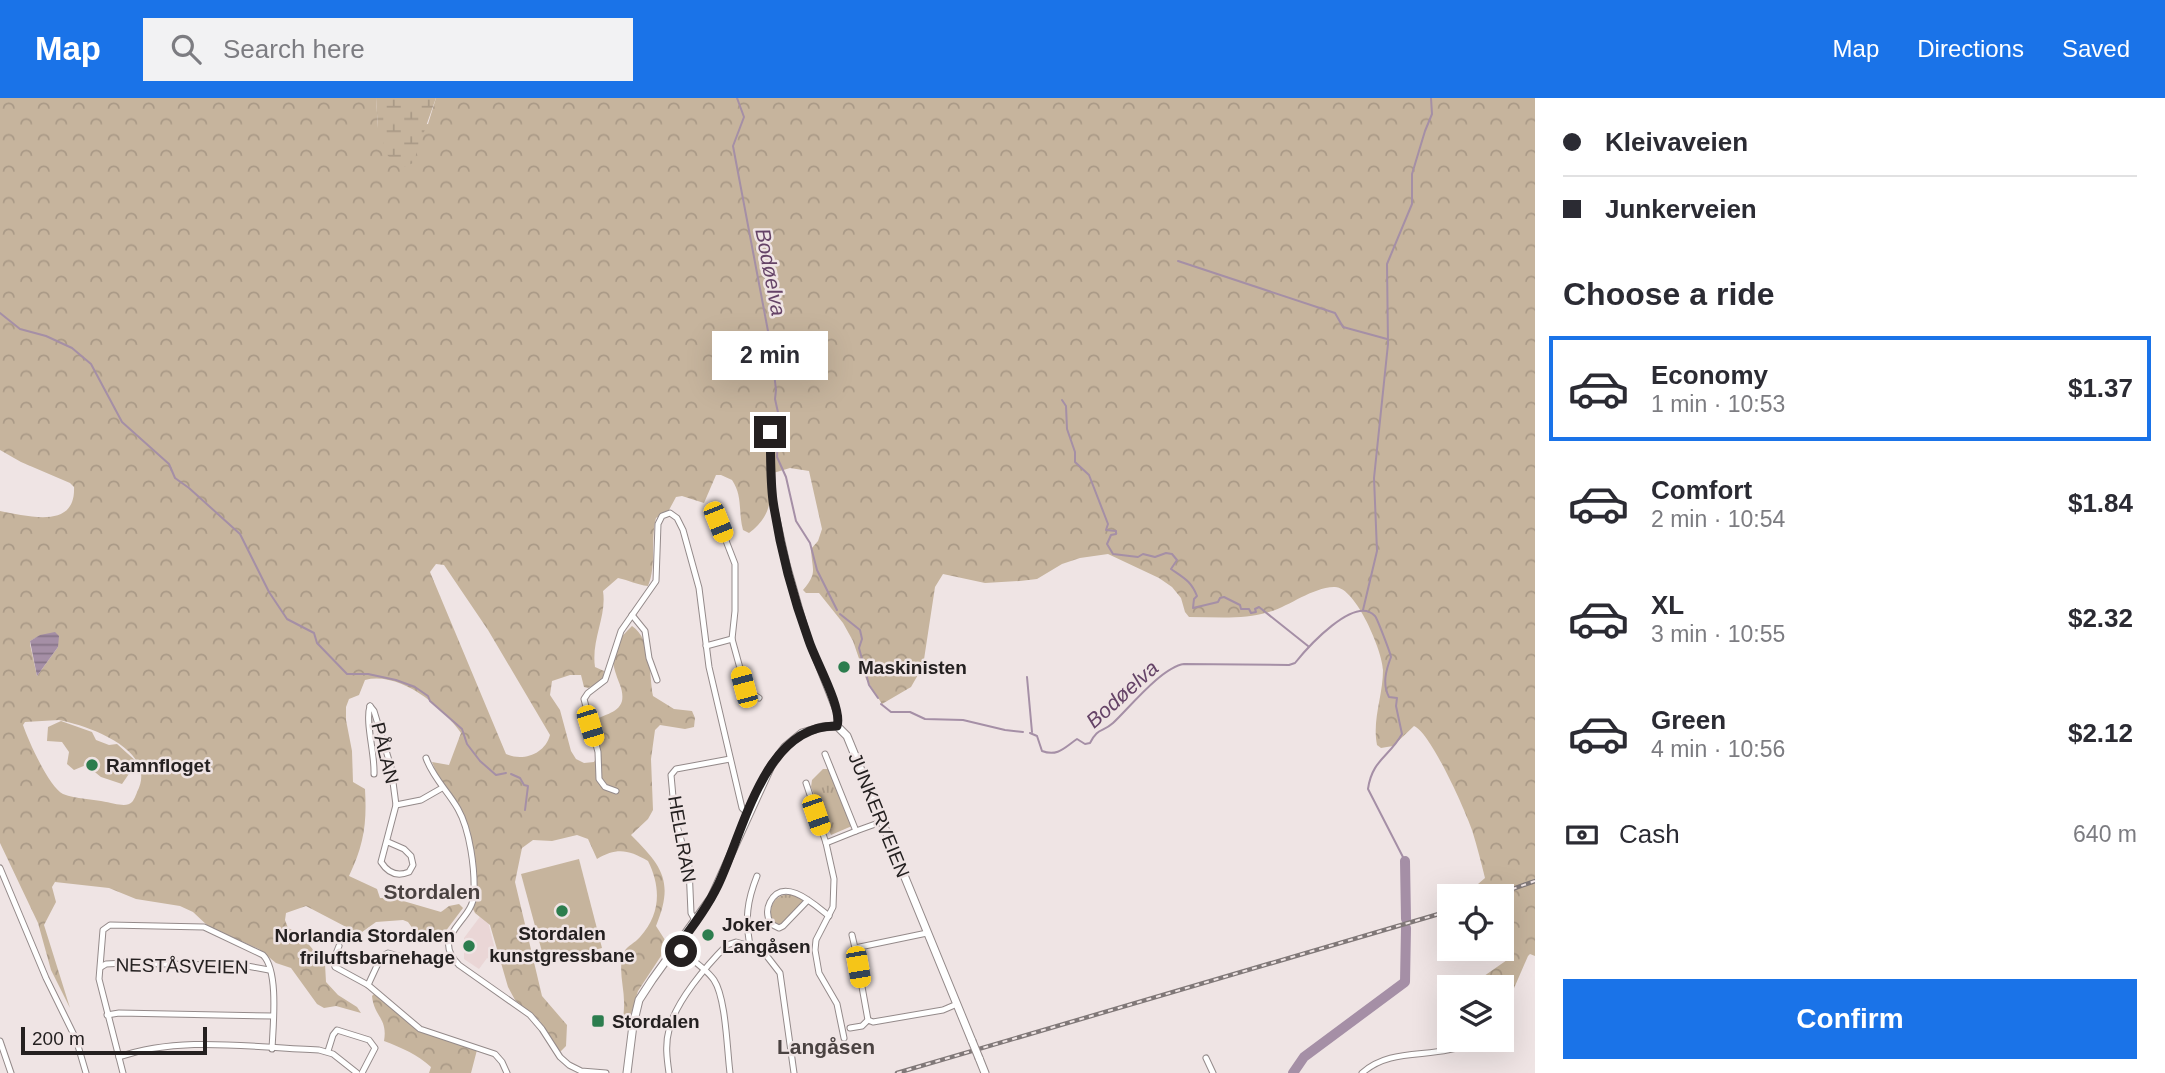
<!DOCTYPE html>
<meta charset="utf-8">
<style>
body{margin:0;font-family:Arial,sans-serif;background:#f2f2f3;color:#2b2b33;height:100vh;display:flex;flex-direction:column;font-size:26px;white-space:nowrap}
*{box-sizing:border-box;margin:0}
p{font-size:23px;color:#7c7c81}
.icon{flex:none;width:38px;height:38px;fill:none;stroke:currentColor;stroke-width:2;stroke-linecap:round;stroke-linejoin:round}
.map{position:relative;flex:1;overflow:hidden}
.panel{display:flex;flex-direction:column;background:#fff;width:630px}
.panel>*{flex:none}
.guide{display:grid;align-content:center;height:154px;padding:0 28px;background:#fff}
.controls{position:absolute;left:1437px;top:786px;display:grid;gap:14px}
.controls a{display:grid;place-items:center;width:77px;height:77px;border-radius:0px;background:#fff;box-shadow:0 7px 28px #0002;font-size:35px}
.scale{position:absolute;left:21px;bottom:18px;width:186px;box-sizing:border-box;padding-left:7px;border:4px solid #242020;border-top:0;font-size:19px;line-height:24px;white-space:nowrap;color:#242020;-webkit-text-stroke:5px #efe4e4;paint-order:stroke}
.end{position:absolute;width:32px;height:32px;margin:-16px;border:9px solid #242020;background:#fff;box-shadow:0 0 0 4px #fff}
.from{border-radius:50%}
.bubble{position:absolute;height:49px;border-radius:0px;background:#fff;box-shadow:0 7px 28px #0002;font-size:23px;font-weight:700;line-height:49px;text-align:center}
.car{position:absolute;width:21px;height:42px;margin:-21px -10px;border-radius:9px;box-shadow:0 0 5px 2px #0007;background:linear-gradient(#f5c518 24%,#345 0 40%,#f5c518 0 76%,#345 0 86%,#f5c518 0)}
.guide b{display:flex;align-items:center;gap:24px;height:66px;font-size:26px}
.guide b+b{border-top:2px solid #e1e1e2}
.guide i{width:18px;height:18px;background:#2b2b33}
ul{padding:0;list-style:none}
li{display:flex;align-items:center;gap:21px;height:105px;margin:0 14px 10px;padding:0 14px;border:4px solid transparent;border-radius:0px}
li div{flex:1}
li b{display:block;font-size:26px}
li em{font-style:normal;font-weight:700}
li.on{border-color:#1a73e8}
li>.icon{width:63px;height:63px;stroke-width:1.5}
h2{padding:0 28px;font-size:32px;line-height:84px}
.pay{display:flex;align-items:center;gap:18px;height:77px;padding:0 28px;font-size:26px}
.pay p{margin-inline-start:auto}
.cta{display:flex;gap:14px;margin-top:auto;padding:14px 28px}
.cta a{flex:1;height:80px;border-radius:0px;background:#1a73e8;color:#fff;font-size:28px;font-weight:700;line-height:80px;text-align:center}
header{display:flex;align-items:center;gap:42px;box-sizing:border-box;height:98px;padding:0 35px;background:#1a73e8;color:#fff}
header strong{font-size:33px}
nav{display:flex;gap:38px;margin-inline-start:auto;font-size:24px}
.search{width:490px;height:63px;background:#f2f2f3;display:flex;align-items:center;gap:18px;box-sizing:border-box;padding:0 24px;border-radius:0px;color:#7c7c81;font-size:26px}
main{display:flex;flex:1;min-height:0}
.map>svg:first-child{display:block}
.built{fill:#ead6d6}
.grass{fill:#c6b49d}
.forest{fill:url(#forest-crowns);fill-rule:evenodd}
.wetland{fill:url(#wetland-marsh)}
.park{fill:url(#park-tufts)}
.water{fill:url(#water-rules)}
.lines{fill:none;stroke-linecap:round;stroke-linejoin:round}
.stream{stroke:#a58fa6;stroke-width:2}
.river{stroke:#a58fa6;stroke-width:10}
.street-casing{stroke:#948a8a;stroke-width:7}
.secondary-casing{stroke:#948a8a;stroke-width:9}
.street{stroke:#fff;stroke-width:5}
.secondary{stroke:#fff;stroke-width:7}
.rail-casing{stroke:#807878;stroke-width:4.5}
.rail{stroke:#efe4e4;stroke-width:2;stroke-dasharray:5;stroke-linecap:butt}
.secondary-bridge-casing{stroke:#948a8a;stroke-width:9;stroke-linecap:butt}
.secondary-bridge{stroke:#fff;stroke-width:7}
.route{stroke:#242020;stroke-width:9}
.poi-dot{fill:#2c7d4e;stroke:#efe4e4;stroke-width:2.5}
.labels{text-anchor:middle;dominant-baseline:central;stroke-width:5;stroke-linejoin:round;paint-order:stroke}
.poi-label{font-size:19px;font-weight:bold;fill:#242020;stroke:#efe4e4;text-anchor:start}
.street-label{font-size:19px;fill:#242020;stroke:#efe4e4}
.water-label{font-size:21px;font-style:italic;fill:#654367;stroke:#efe4e4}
.neighbourhood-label{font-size:21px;font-weight:bold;fill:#4a4241;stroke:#efe4e4}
</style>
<header>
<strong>Map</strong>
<div class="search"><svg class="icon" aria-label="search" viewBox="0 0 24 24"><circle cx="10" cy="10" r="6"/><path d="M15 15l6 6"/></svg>Search here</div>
<nav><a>Map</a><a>Directions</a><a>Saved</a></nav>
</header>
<main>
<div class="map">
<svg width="1535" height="975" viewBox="0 0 1535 975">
<defs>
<pattern id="forest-crowns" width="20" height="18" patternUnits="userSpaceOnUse" patternTransform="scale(1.75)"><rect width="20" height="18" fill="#c6b49d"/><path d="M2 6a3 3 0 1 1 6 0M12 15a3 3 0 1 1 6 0" fill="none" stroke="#aa9a87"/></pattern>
<pattern id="wetland-marsh" width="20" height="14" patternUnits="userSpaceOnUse" patternTransform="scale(1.75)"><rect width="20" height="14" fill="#c6b49d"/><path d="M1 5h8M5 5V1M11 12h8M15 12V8" fill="none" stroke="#aa9a87"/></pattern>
<pattern id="park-tufts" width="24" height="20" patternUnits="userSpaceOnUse" patternTransform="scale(1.75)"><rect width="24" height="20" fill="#c6b49d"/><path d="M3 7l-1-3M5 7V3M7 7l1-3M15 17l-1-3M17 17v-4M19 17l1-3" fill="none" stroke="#aa9a87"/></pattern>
<pattern id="water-rules" width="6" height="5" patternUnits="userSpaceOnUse" patternTransform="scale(1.75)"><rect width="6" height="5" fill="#a58fa6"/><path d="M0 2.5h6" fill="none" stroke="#867487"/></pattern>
</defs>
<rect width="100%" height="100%" fill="#efe4e4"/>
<path class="built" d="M485 812 499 867 487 860 479 871 464 861V840Z"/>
<g class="grass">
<path d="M61 623 92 634 96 642 109 647 117 646 137 664 122 686 101 679 86 667 74 672 67 666 69 654 62 644 47 643 48 629Z"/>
<path d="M579 761 602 850 545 865 521 776Z"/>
</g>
<g class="forest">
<path d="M0 0H376L378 30 428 26 436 0H1535V858L1530 856 1528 858 1505 911 1502 915V889H1449V913C1440 902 1447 890 1453 878L1474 885 1507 862 1502 848V798H1464L1485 780C1481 764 1477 748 1472 732 1465 712 1431 635 1414 628L1393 648 1381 650 1377 647C1372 621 1383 598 1383 572 1383 554 1355 487 1334 489 1311 490 1290 508 1269 514 1243 522 1216 519 1189 519L1185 514 1181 500 1172 489 1159 480 1108 456 1080 460 1062 466 1037 481 1020 483 985 485 943 476 935 489 923 568 911 589 882 606 866 581 853 543 843 525 819 495H806L803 492C818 474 812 473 811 451L818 443 822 431 809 373 790 370 770 376C772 401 771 419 749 435L743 432C738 414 743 398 732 382L721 377H716L704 405 682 398 676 399 669 412 656 420C650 442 657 467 648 488 637 487 629 482 618 480L603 493C607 518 591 542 595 569L604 573 603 583 588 590 584 589 581 577H570L552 583 550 597 560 612 571 653 576 661 584 665 594 664 597 658 592 625C600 616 618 617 622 603 623 598 622 592 620 587 609 559 609 550 632 528 652 541 649 577 653 598L674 611 692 613 695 620 694 629 685 631 660 627 655 632 651 661 653 712 648 721 631 737C663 769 674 784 656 828L665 842 661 858 638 893 627 930H623C622 922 624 916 624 908 625 890 617 871 624 854 628 847 635 845 640 839 661 816 661 789 648 763 629 752 617 749 597 761L588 741 577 737 552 743 533 742 522 750 515 784 542 898 567 927 566 948 560 954 539 922 515 902 508 889 490 827 475 815 473 811 477 794 470 733 464 717 438 678 432 664 449 667 461 635C443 609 400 573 365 582L359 597 349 601 346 609V622L352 653 353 684 365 691C367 726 364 746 349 778L377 791 380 800H393L441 814 449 808 459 806 463 810 445 834 416 835 408 824 403 822 376 824 362 834 350 831 306 808 286 815 285 822 288 830 300 836 325 866 326 884 338 897 357 909 361 915 336 908 324 910 317 906 291 870 276 865 259 851 209 829 193 814 180 808 136 801 109 790 55 784 52 789 56 804 44 827 70 910 51 872 38 825 0 745V413C28 418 76 432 74 389L70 385 21 364 0 352ZM436 466 444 467 488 532 550 637C545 656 523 664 506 656L430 474ZM41 537 58 549 37 578 30 546V543ZM59 622C90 628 159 653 137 694 137 695 133 704 132 704 127 710 113 705 106 704 93 701 76 701 63 696 49 689 28 642 23 627L25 624Z"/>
<path d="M374 896 421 934 477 952 471 975H429L431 969C417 956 402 950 384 943 388 920 374 919 372 898Z"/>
</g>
<path class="wetland" d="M376 0H436L413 65 404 69 388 58 378 30Z"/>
<g class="park">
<path d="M823 671H829L852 728 831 737 811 689 812 682Z"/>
<path d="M793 796 803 801V804L780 827 772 824 769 820C771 804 776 796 793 796Z"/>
</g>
<path class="water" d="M55 534 59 538 58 549 37 578 30 543 40 537Z"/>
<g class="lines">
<g class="stream">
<path d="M737 0 744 19 733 48 771 249 776 292 775 301 779 319 777 359 786 379 796 423 810 445 817 472 837 512"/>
<path d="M1178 163 1335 215 1343 229 1387 241"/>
<path d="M0 215 20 231 46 238 72 250 91 266 122 324 169 366 175 380 189 390 240 436 269 494 287 521 314 535 317 545 347 576H368L396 582 415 589 428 598 430 603 462 631 467 646 480 663 496 677 506 675"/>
<path d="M1062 302 1066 308 1067 331 1075 354V364L1089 377 1108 426 1106 432 1116 433V436L1111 437 1107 446 1113 456 1138 459 1143 456 1155 459 1166 455 1172 456 1177 462 1171 471C1184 480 1191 483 1197 498L1194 501 1193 510 1218 504 1220 500 1224 499 1240 507 1241 511H1249L1251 515 1256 514 1255 511 1259 509 1308 548"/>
<path d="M1363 512 1377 453 1374 380 1388 246 1387 166 1412 106V76L1425 33 1432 16 1431 0"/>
<path d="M840 516 860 532 862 541 859 550 869 587 878 600"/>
<path d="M1027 579 1032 634"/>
<path d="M881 606 891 614H910L925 621 963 622 1005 632 1023 634"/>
<path d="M1030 635 1037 638 1042 653C1058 659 1065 649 1077 641L1085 646 1090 645C1098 629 1102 635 1113 625 1130 609 1162 569 1184 566L1289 567 1295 565C1307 550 1355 496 1375 518 1377 520 1390 554 1391 559 1386 572 1382 586 1389 599L1397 600 1396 608 1402 636C1389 659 1372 662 1368 691L1405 763"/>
<path d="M511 676 520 680 524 687 528 688 525 712"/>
</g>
<g class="river">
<path d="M1405 763 1406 821"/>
<path d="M1293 975 1304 959 1405 884 1406 830"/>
</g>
<defs>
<g id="street">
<path d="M770 334 773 403 787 466 809 544 838 618 837 628"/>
<path d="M716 417 735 466V513L732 541 746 592 759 600"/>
<path d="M632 517 645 533 649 560 657 582"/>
<path d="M706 548 732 541"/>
<path d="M370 608 374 613 391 669 396 707 381 764C388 775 397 779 409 774L413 767 411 758 404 751 388 744"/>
<path d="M370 608C365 624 375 656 374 676"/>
<path d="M426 660C433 680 448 693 458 711 470 732 475 771 474 796 473 824 429 837 459 867L530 917 542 931 560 959 569 967 581 973 606 975"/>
<path d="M806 685 826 745 856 733 825 656"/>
<path d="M616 693 605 689 599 681 598 654 584 601 588 595 605 582 621 533 656 483 658 426 662 418 670 415 677 420 683 432 699 490 709 569 742 710 748 716"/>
<path d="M396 707 421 702 442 690"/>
<path d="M856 733 881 724"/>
<path d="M826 745 834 781 833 809 816 842 815 852 819 875 837 906 844 940"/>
<path d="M0 770 46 880 76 941 86 975"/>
<path d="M757 778C747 803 745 821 750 848L766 857 780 875 794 975"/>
<path d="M808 802 783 828 779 830 771 826C767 819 766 812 770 804 784 777 816 808 829 818"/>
<path d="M696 824 691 815 689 769 675 721 671 677 676 671 730 661"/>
<path d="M852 837 855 850"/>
<path d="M339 848 333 863 335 869 368 887 420 931 495 956 502 964 507 975"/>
<path d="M676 850C688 859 705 869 714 882 726 900 727 952 730 975"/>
<path d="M101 869 106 866 125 865 247 868 269 872"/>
<path d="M368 887 381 859 388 855 402 859"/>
<path d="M107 917 119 915 273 918"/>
<path d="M868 922 855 850 927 835"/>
<path d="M850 930 862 928 868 922 873 924 943 912 957 906"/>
<path d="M0 943 11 975"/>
<path d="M328 953 333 937 337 932 369 942 375 950 362 975"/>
<path d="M119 959C182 937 253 950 319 952L333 956 357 975"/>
<path d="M1206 960 1213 975"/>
<path d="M123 975 99 881 103 832 110 827 204 829 263 857C279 873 273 928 272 951"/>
<path d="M669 975C667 961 665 946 669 932 675 904 707 867 727 847L736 844 750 848"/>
<path d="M1362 975C1394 946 1440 964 1473 942"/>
</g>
<g id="secondary">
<path d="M979 960 985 975"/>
<path d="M627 975 633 927 639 902 652 882 711 800 771 668 785 649 802 635 822 629 837 628 847 638 972 943"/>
</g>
</defs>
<use href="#street" class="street-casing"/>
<use href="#secondary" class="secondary-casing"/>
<use href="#street" class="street"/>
<use href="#secondary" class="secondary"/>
<defs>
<g id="rail">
<path d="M1493 798 1535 783"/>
<path d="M897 975 1449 813"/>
</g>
</defs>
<use href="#rail" class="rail-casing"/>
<use href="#rail" class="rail"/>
<defs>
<path id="secondary-bridge" d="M972 943 979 960"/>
</defs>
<use href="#secondary-bridge" class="secondary-bridge-casing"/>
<use href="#secondary-bridge" class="secondary-bridge"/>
</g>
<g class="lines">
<path class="route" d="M681 853 676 850C692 830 707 810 718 787 744 733 764 626 837 628 843 611 815 562 809 543 793 499 780 450 773 403 770 380 771 357 770 334"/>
</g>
<g class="poi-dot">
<circle cx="844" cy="569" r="7"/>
<circle cx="92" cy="667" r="7"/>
<circle cx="562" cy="813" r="7"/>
<circle cx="708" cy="837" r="7"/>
<circle cx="469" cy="848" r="7"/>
<rect x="591" y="916" width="14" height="14" rx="3.5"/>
</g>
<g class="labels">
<g class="poi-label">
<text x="858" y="569">Maskinisten</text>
<text x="106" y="667">Ramnfloget</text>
<text x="722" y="826">Joker<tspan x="722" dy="22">Langåsen</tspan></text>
<text x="562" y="835" text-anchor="middle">Stordalen<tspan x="562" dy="22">kunstgressbane</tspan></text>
<text x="455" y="837" text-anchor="end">Norlandia Stordalen<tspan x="455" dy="22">friluftsbarnehage</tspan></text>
<text x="612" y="923">Stordalen</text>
</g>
<g class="street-label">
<text transform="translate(385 655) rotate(76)">PÅLAN</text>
<text transform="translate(879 717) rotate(68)">JUNKERVEIEN</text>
<text transform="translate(682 741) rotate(80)">HELLRAN</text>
<text transform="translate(182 868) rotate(1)">NESTÅSVEIEN</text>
</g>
<g class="water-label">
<text transform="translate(771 174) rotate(79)">Bodøelva</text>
<text transform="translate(1122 596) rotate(-42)">Bodøelva</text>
</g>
<g class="neighbourhood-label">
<text x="432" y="793">Stordalen</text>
<text x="826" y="948">Langåsen</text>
</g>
</g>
</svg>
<div class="controls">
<a><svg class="icon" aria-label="locate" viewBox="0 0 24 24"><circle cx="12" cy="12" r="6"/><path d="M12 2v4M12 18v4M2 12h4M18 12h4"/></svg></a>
<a><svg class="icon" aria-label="layers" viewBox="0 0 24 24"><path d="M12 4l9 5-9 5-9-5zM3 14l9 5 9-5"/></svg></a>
</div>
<div class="scale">200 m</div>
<i class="end from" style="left:681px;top:853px"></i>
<i class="end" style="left:770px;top:334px"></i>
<div class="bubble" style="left:712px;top:233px;width:116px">2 min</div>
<i class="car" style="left:718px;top:424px;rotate:158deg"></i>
<i class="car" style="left:744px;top:589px;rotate:345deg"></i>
<i class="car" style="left:590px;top:628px;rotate:163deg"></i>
<i class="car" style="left:816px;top:717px;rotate:161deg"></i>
<i class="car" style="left:858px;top:869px;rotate:170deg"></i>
</div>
<section class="panel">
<div class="guide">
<b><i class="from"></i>Kleivaveien</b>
<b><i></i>Junkerveien</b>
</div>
<h2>Choose a ride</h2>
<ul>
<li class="on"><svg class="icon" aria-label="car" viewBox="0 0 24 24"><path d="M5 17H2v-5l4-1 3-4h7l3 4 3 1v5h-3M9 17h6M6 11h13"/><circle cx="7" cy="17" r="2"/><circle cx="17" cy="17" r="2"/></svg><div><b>Economy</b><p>1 min · 10:53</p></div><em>$1.37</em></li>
<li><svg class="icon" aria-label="car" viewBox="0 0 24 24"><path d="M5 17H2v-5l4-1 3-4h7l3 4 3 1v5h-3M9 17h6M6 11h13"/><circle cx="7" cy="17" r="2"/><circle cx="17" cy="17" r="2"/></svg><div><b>Comfort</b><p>2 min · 10:54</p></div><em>$1.84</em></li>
<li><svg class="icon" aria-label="car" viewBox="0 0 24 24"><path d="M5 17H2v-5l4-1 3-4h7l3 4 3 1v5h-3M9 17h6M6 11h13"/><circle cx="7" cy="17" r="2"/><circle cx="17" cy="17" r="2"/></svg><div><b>XL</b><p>3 min · 10:55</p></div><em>$2.32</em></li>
<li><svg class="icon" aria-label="car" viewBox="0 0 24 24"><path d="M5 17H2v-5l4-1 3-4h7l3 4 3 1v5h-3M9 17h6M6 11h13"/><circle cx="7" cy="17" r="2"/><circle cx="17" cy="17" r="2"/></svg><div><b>Green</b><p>4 min · 10:56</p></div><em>$2.12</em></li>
</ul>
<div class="pay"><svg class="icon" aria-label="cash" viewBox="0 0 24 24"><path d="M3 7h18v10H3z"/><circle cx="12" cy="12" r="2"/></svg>Cash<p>640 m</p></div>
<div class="cta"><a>Confirm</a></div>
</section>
</main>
